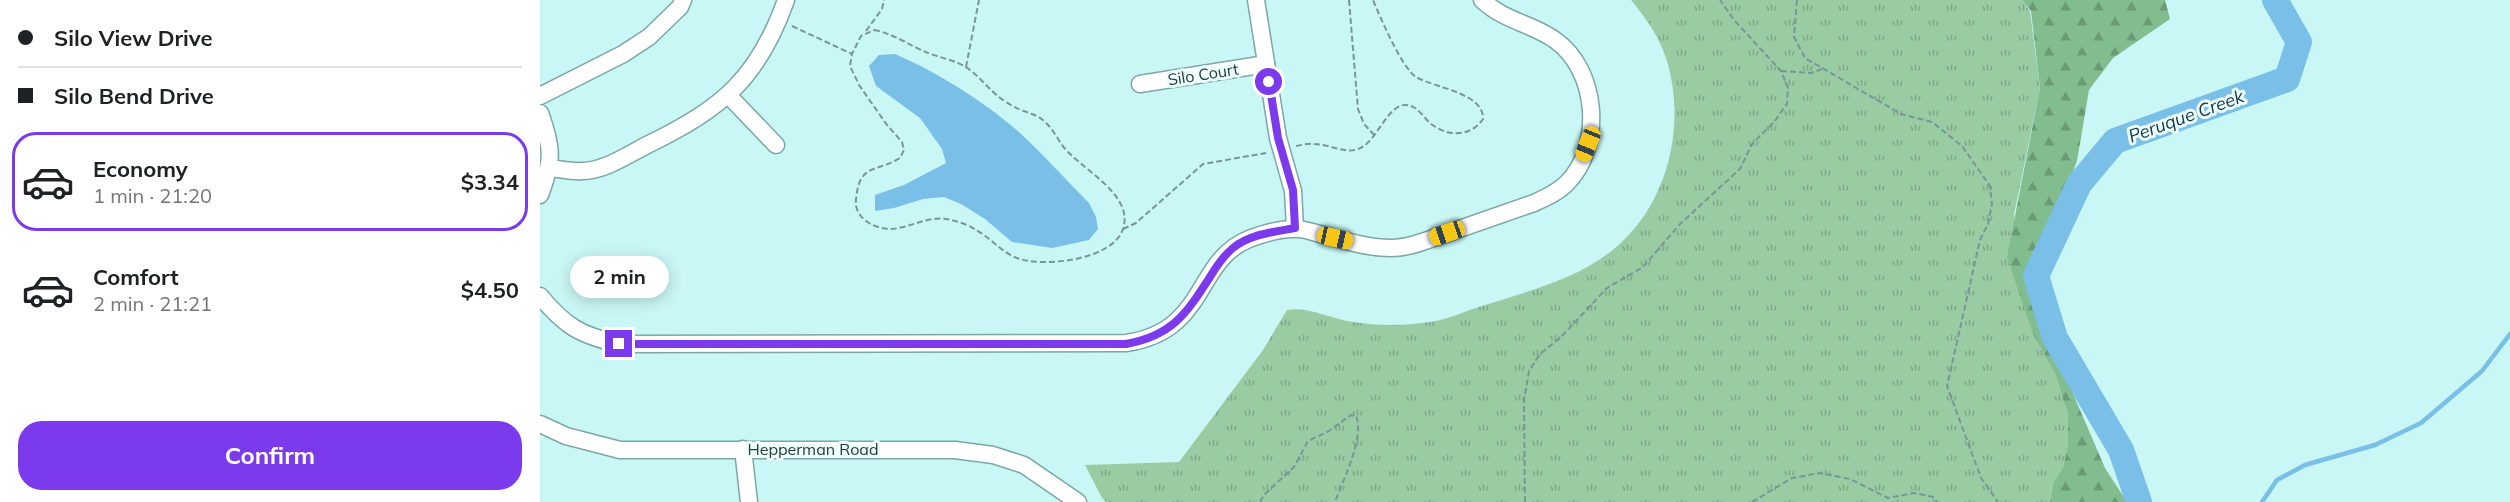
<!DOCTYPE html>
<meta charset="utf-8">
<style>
body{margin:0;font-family:Mulish,sans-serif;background:#f2f2f2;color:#202124;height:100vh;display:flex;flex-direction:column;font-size:22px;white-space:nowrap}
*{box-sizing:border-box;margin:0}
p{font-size:20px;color:#757577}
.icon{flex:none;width:33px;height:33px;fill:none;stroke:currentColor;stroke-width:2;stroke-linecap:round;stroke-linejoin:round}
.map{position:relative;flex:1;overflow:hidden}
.details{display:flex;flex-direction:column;background:#fff;width:540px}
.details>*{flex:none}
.guide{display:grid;align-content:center;height:132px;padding:0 18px;background:#fff}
.end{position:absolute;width:27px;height:27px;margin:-14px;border:8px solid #7c3aed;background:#fff;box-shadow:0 0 0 3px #fff}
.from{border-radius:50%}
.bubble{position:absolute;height:42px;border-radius:21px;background:#fff;box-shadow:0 3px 15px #0003;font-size:20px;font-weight:700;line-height:42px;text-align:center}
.car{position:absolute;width:18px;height:36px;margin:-18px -9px;border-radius:8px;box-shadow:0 0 4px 2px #0007;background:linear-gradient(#f5c518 24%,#345 0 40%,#f5c518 0 76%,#345 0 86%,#f5c518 0)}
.guide b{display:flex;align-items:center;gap:21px;height:57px;font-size:22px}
.guide b+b{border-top:2px solid #e0e0e0}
.guide i{width:15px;height:15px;background:#202124}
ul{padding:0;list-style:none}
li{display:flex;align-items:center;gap:18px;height:99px;margin:0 12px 9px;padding:0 6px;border:3px solid transparent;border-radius:24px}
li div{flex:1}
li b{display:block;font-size:22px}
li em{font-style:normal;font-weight:700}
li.selected{border-color:#7c3aed}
li>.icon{width:54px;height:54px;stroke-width:1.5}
.cta{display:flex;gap:12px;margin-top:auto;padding:12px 18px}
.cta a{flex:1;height:69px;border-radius:24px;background:#7c3aed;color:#fff;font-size:24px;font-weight:700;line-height:69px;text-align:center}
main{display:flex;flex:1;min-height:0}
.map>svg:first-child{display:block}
.grass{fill:url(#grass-tufts)}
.forest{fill:url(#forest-firs)}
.water{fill:#7abfe8}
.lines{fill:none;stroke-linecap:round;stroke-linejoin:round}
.stream{stroke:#7abfe8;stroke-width:4.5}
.river{stroke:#7abfe8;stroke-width:26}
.minor-casing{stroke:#7ba7a6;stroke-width:19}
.path{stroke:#779796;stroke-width:2;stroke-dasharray:6 3;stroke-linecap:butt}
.minor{stroke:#fff;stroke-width:16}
.route{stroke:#7c3aed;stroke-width:8}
.labels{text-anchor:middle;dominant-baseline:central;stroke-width:6;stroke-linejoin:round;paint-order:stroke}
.street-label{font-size:16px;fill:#283b3a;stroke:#ecfefd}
.water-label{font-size:18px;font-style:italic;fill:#153446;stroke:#ecfefd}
</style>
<main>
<section class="details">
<div class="guide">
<b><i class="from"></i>Silo View Drive</b>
<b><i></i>Silo Bend Drive</b>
</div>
<ul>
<li class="selected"><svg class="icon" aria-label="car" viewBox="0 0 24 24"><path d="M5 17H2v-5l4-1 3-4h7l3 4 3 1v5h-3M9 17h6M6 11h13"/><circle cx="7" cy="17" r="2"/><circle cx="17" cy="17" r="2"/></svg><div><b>Economy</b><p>1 min · 21:20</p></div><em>$3.34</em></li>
<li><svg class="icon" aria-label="car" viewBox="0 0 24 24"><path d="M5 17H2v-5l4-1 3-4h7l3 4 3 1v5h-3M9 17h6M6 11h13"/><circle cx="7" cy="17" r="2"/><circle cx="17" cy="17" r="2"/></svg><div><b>Comfort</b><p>2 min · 21:21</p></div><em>$4.50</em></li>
</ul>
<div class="cta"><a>Confirm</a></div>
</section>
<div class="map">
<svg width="1970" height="502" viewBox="0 0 1970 502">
<defs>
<pattern id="grass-tufts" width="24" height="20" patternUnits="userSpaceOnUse" patternTransform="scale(1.5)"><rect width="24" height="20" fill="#9acca4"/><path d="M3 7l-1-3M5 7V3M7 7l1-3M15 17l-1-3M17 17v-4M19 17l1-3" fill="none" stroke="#7ea787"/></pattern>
<pattern id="forest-firs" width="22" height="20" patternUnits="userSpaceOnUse" patternTransform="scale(1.5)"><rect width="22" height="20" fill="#81bd8e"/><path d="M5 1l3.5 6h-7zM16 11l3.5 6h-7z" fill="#6a9b75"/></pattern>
</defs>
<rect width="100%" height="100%" fill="#c9f7f5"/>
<path class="grass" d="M1091 0H1482L1490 11 1500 88 1474 215 1493 334 1515 374 1528 414V446L1523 467 1513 483 1510 502H566L562 498 545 465 639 462 723 350 747 310C768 306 791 319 813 322 839 326 863 326 890 322 907 320 925 311 942 306 988 291 1036 280 1074 249 1129 204 1147 123 1126 58 1119 36 1105 17 1091 0Z"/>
<path class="forest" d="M1482 0H1625L1630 19 1573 58 1549 90 1537 161 1506 243 1484 272 1503 324 1565 468 1587 502H1510L1513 483 1523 467 1528 446V414L1515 374 1493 334 1467 257 1500 88 1491 11Z"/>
<path class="water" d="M355 54C397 72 445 102 480 133 504 155 526 180 549 203L556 217 558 229 549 240 512 248 472 242 445 219 421 204 404 197 383 199 354 208 335 211V195L364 185 406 163 402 149 380 118 336 86 329 66 339 55Z"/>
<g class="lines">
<path class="stream" d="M1722 502 1737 480 1765 465 1835 445 1881 423 1942 371 1970 334"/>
<path class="river" d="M1599 502 1581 450 1515 338 1496 276 1539 184 1575 141 1747 79 1759 42 1735 0"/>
<defs>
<g id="minor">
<path d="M716 0 738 138 753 191 755 228"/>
<path d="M600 84 726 64"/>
<path d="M188 95 236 145"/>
<path d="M0 96 83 54 109 37 140 7 143 0"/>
<path d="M0 113C13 149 13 160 0 195"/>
<path d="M10 168C20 169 32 172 42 171 65 171 89 154 109 144 182 108 218 79 246 0"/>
<path d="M0 296C26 327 40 335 79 344L586 343C668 331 654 261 709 239 722 234 739 229 753 229 762 228 772 232 780 234 803 240 827 248 851 248 870 248 890 239 908 233 937 223 966 213 994 203 1005 198 1017 193 1026 184 1064 147 1058 70 1015 40 991 23 966 22 942 0"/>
<path d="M0 424 26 436 80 450H415L453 455 484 465 538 502"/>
<path d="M203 449 209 502"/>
</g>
</defs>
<use href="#minor" class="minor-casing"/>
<g class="path">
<path d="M809 0 818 109 824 124 835 136"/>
<path d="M1257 0 1254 37 1265 58 1361 114 1392 122 1422 146 1450 186 1452 204 1448 224 1440 240 1407 386 1441 478 1458 502"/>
<path d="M252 26 312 54"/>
<path d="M334 30C352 33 371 46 388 53 401 58 419 61 430 70 442 79 451 92 463 100 491 120 498 105 520 142 535 167 595 192 583 229 573 260 503 268 477 258 461 252 451 238 436 230 429 225 419 222 411 220 388 214 370 229 349 229 332 228 314 217 316 200 319 163 335 173 360 158L364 150 362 142 347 125 319 85 310 66 312 54 321 36Z"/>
<path d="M326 31 342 9 344 0"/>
<path d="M426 67 439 0"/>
<path d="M1241 71 1271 73 1282 69"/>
<path d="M756 146C762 145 768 143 774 144 791 144 808 157 824 146 838 136 849 105 865 105 879 105 883 119 894 126 910 137 932 136 943 119 944 93 895 88 876 77 862 68 840 17 833 0"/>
<path d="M583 229 596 223 663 164 726 153"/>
<path d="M720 502 724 495 754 467 768 441 789 431 811 415 816 416C825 437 803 480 795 502"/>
<path d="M985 502 984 400 989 371 1000 354 1021 337 1067 288 1103 267 1140 224 1200 169 1212 144 1234 122 1247 104 1248 88 1241 71 1194 20 1180 0"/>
<path d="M1212 502 1252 478 1280 473 1310 479 1348 498 1374 493 1393 497 1397 502"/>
</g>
<use href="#minor" class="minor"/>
</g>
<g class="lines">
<path class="route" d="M79 344H586C632 336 646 314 670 277 676 267 683 256 693 248 710 234 734 232 755 228L753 190 738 138 729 82"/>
</g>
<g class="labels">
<g class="street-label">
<text transform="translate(663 74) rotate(-9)">Silo Court</text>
<text x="273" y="449">Hepperman Road</text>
</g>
<g class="water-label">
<text transform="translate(1646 116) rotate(-20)">Peruque Creek</text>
</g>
</g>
</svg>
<i class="end from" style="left:729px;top:82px"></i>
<i class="end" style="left:79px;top:344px"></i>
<div class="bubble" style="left:30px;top:256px;width:99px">2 min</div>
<i class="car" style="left:1048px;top:144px;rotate:202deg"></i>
<i class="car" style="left:907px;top:233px;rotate:251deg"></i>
<i class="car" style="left:795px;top:238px;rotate:103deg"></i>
</div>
</main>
